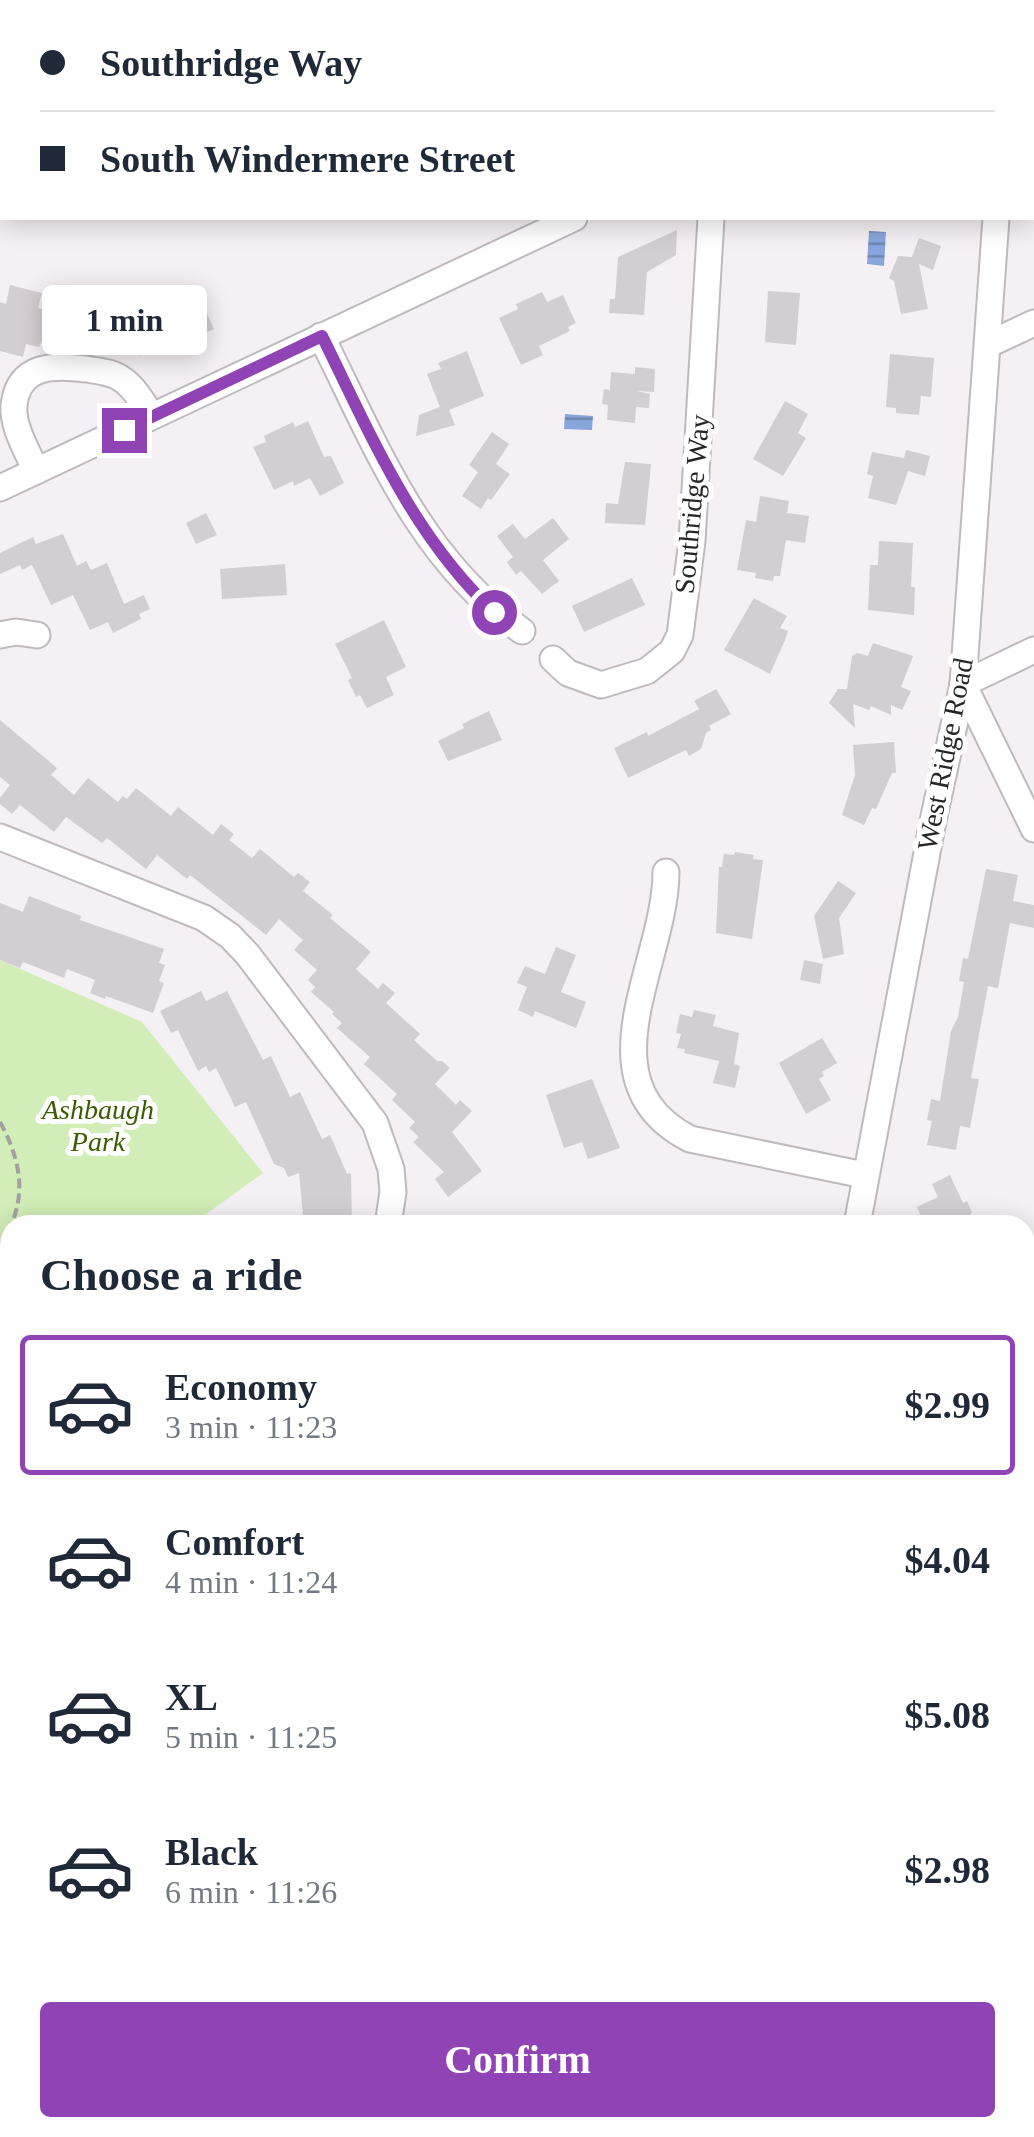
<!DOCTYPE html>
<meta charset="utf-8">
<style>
body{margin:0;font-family:"Times New Roman",serif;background:#f6f6f7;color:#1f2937;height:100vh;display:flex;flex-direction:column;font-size:38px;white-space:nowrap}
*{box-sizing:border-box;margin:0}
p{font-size:32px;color:#747a83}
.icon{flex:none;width:55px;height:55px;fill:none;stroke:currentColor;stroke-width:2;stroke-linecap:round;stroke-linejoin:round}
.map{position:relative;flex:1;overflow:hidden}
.sheet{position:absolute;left:0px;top:1215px;width:1035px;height:922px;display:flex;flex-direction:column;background:#fff;border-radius:30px 30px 0 0;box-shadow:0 5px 25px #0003}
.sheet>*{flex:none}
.guide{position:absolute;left:0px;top:0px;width:1035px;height:220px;box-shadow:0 5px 25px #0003;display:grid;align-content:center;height:220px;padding:0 40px;background:#fff}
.end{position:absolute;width:45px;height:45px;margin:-22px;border:12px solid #8f43b4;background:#fff;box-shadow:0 0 0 5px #fff}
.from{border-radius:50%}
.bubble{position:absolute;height:70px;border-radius:10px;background:#fff;box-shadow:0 5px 25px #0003;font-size:32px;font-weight:600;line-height:70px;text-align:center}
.guide b{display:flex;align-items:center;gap:35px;height:95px;font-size:38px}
.guide b+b{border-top:2px solid #e0e1e3}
.guide i{width:25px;height:25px;background:#1f2937}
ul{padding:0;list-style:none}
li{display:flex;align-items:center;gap:30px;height:140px;margin:0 20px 15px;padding:0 20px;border:5px solid transparent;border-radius:10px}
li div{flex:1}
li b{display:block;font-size:38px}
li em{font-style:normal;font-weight:600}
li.active{border-color:#8f43b4}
li>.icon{width:90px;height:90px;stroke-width:1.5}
h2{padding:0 40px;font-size:45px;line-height:120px}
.action{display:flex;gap:20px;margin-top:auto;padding:20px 40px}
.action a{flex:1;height:115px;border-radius:10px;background:#8f43b4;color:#fff;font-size:40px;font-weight:600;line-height:115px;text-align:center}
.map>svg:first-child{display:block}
.park{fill:#d2edb7}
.water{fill:url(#water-rules)}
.building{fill:#d2ced2}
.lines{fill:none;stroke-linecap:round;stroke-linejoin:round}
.minor-casing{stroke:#bebabe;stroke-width:29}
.path{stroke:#a3a0a3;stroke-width:4;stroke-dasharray:10 5;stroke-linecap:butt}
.minor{stroke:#fff;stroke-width:25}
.route{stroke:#8f43b4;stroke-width:12}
.labels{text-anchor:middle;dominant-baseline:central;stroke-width:10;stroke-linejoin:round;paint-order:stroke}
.street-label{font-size:28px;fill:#272627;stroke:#fff}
.park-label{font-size:28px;font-style:italic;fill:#3c5c00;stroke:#fff}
</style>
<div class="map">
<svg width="1034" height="2137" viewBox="0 0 1034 2137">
<defs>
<pattern id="water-rules" width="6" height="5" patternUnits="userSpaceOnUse" patternTransform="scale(2.5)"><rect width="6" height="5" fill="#88a6dc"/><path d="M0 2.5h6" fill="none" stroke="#6f87b2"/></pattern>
</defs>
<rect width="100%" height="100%" fill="#f4f0f4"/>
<path class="park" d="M0 960 142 1022 263 1173 191 1225H10V1280L0 1284Z"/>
<g class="water">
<path d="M869 231 886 232 884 266 867 264Z"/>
<path d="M565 414 593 416 592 430 564 429Z"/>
</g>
<g class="building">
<path d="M677 230 676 255 647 272 644 315 609 313 610 299H615L618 257Z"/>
<path d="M919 238 941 246 933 270 919 264 928 309 901 314 894 281 889 278 898 256 912 257Z"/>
<path d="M10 285 42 293 38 308 63 314 83 303 99 329 67 349 41 342 39 347 26 344 23 357 0 351V302L6 304Z"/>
<path d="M768 291 800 293 796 345 765 342Z"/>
<path d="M542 292 547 302 563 295 576 323 568 327 570 331 539 346 543 355 521 365 499 318 518 309 516 304Z"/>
<path d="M175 296 179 305 199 296 214 329 184 343 177 338 140 356 128 330 157 316 153 307Z"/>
<path d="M467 351 484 396 449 410 455 425 416 436 419 415 440 407 427 374 441 369 438 363Z"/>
<path d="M890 354 934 358 931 397 921 396 919 415 896 413V408L886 407Z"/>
<path d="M635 367 655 369 654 392 637 391 650 394 649 408 636 407 635 423 607 420 608 405 602 404 604 389 610 390 611 372 635 374Z"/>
<path d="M785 401 808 414 798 433 806 438 783 476 753 459Z"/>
<path d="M308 421 324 457 331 456 344 483 320 496 310 478 294 486 293 481 274 490 253 447 266 442 264 436 293 422 295 427Z"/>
<path d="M492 432 509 444 496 464 510 474 491 500 488 498 481 509 462 496 478 472 469 465Z"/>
<path d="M906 450 930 456 925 476 908 471 896 505 868 498 873 476 867 474 872 452 904 458Z"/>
<path d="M625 462 651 464 645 525 605 523 606 503 618 504Z"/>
<path d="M760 496 789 501 787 513 809 516 805 543 786 540 780 576H774L773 581 755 578 756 573 737 570 746 520 756 522Z"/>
<path d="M206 513 217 535 196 544 186 523Z"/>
<path d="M553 518 569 539 543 560 559 581 542 594 521 571 516 575 507 562 513 557 497 536 513 524 525 539Z"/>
<path d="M63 534 77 566 86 561 91 570 107 563 124 604 144 595 150 609 139 614 141 619 113 633 108 622 90 630 73 595 51 605 32 565 22 570 20 565 0 574V553L33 537 36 544Z"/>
<path d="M879 541 913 543 911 587H915L914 615 868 610 870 565H878Z"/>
<path d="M285 564 287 595 222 599 220 569Z"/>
<path d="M632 578 645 605 584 632 572 606Z"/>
<path d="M754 598 787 616 780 628 788 631 785 640 770 674 724 650Z"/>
<path d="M384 620 406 667 386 677 394 695 367 708 360 695 356 697 348 680 352 678 335 644Z"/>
<path d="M873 643 913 656 901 687 911 691 902 710 891 705V715L871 706 869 710 853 704 855 728 829 703 838 689H847L852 656 857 653 868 656Z"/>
<path d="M716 689 731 714 709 726 711 730 706 733 701 749 689 756 686 750 628 778 614 748 647 732 648 736 699 709 694 701Z"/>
<path d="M489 711 502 740 448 761 438 741 464 728 462 724Z"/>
<path d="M0 720 57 768 51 775 74 795 88 778 118 802 123 796 127 799 136 788 171 816 178 807 213 835 221 824 234 834 229 840 252 858 260 849 294 877 298 873 310 882 303 891 333 915 330 918 371 952 356 969 378 989 383 983 395 993 386 1003 420 1034 414 1040 437 1061H442L450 1068 435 1084 456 1105 460 1100 472 1111 452 1132 482 1171 448 1197 435 1179 444 1172 413 1142 419 1137 409 1128 415 1122 392 1100 397 1094 364 1064 370 1057 337 1028 342 1023 332 1014 334 1012 311 992 315 987 308 980 317 970 294 950 303 940 279 919 266 935 190 875 187 879 157 855 146 869 107 838 102 843 66 817 54 832 20 805 12 814 0 804V798L10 785 0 777Z"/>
<path d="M894 742 896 773H892L876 809 872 808 864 825 842 815 855 775 853 745Z"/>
<path d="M735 852 754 855 753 859 763 860 752 939 716 933 719 867H722L724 854 734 855Z"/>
<path d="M986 869 1018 875 1013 901 1034 905V928L1010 923 998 988 988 986 971 1078 979 1079 970 1128 960 1126 956 1150 927 1145 932 1121 927 1120 931 1099 940 1101 951 1031 958 1017 964 982 959 981 963 958 968 959Z"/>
<path d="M838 881 856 893 839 918 844 954 823 959 814 916Z"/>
<path d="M29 896 81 916 80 920 164 949 159 963 165 965 159 981 164 983 153 1013 106 996 105 999 90 993 95 980 67 969 64 978 23 962 20 968 0 960V903L23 912Z"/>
<path d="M556 947 576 955 561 992 586 1002 576 1028 535 1011 533 1017 518 1010 527 987 517 983 525 966 545 974Z"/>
<path d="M804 960 823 964 820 984 800 980Z"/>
<path d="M201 991 206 1001 227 991 263 1060 271 1056 290 1097 300 1092 322 1139 330 1135 347 1174 351 1173 352 1225H304L299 1173 288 1177 284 1168 274 1164 246 1102 235 1107 216 1068 209 1072 206 1066 198 1071 178 1030 171 1033 160 1011Z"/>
<path d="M694 1010 716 1015 713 1026 739 1033 734 1064 740 1066 735 1088 713 1083 719 1061 684 1053 685 1049 677 1048 681 1034 676 1033 680 1014 692 1017Z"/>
<path d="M822 1038 837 1063 822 1072 824 1076 819 1079 831 1100 806 1114 779 1063Z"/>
<path d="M592 1079 620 1148 588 1159 582 1142 564 1148 546 1095Z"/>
<path d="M950 1175 963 1203 967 1201 972 1212 963 1225 953 1219 941 1225H925L917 1207 938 1197 932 1184Z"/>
</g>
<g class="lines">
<defs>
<g id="minor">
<path d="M494 0 495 2"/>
<path d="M1009 2V0"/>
<path d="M1030 2 1034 1"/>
<path d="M321 336C376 445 418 558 522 631"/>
<path d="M989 344 1034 323"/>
<path d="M36 471C28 452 12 427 14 405 19 364 54 365 86 369 99 371 113 372 123 380 135 388 144 405 152 416"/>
<path d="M0 488 574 218"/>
<path d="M0 635 16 632 37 635"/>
<path d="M553 659 568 673 601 685 647 671 672 651 680 635 692 541 711 218"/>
<path d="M963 684 1034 829"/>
<path d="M963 684 1034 650"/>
<path d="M0 837 204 918 230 936 248 955 375 1123 391 1169 393 1192 388 1225"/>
<path d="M666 872C666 962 579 1082 690 1139L864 1175"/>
<path d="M857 1225 933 821 963 684 996 218"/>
<path d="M1025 1317 1034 1313"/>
<path d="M0 1602 10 1597"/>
<path d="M1025 1709 1034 1689"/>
<path d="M0 1796 10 1791"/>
<path d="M1025 1961 1034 1956"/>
<path d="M972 2128 976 2137"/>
<path d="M2 2137 10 2119"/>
<path d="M510 2137 514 2128"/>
</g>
</defs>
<use href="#minor" class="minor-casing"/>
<g class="path">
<path d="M663 2V0"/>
<path d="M0 1122C18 1155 27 1189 11 1225"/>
<path d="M0 1246 10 1227"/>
<path d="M1025 1289 1034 1284"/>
<path d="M1028 1666 1034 1653"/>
</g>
<use href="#minor" class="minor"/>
</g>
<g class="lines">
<path class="route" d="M124 430 322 336C371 435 412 535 494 612"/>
</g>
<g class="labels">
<g class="street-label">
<text transform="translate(692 504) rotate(-85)">Southridge Way</text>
<text transform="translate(945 754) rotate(-79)">West Ridge Road</text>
</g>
<g class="park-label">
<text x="98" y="1109">Ashbaugh<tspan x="98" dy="32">Park</tspan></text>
</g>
</g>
</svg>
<i class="end from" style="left:494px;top:612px"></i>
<i class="end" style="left:124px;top:430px"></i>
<div class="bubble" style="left:42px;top:285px;width:165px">1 min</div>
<div class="guide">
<b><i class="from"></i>Southridge Way</b>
<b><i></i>South Windermere Street</b>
</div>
<section class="sheet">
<h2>Choose a ride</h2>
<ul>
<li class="active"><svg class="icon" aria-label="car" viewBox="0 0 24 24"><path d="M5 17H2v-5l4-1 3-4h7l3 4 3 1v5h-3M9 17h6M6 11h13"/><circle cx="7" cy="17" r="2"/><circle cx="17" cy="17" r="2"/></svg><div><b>Economy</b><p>3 min · 11:23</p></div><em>$2.99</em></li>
<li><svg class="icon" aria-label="car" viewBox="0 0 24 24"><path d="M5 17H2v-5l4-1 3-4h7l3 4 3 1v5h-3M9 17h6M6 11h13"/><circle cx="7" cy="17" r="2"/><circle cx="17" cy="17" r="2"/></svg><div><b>Comfort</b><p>4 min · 11:24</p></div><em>$4.04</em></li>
<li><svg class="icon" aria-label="car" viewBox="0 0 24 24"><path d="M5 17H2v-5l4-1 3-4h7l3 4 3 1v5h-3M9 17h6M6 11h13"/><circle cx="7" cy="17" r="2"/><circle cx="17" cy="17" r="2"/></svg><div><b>XL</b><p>5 min · 11:25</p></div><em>$5.08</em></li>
<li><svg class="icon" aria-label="car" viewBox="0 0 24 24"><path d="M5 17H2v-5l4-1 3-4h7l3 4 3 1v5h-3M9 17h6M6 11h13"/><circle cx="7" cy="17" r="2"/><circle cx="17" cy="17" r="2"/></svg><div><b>Black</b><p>6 min · 11:26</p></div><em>$2.98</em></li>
</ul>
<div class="action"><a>Confirm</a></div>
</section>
</div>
